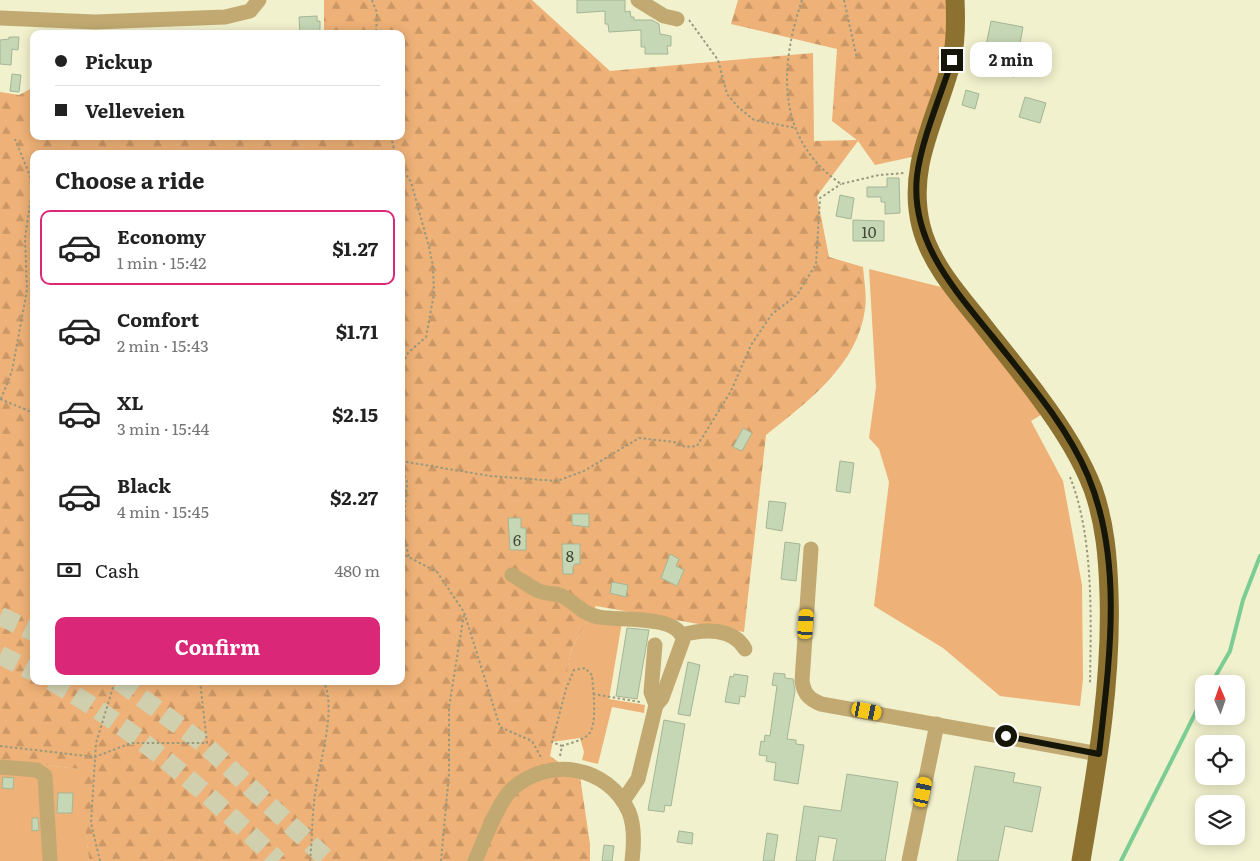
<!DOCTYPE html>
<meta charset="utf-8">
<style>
body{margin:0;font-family:Literata,serif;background:#f6f6f6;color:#222;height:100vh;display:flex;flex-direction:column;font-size:19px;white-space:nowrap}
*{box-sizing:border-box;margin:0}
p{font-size:16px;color:#767676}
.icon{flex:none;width:28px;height:28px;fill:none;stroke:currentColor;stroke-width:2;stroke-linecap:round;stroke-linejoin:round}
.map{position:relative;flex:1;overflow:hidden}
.side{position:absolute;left:30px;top:150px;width:375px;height:535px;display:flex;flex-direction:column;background:#fff;border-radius:10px;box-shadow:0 2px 12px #0003}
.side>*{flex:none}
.hud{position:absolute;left:30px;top:30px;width:375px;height:110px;border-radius:10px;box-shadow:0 2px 12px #0003;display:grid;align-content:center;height:110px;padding:0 25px;background:#fff}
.needle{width:32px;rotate:358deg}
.fabs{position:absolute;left:1195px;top:675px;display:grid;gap:10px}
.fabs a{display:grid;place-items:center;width:50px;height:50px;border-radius:10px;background:#fff;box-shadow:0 2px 12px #0003;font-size:25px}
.end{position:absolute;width:22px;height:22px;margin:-11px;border:6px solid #151508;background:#fff;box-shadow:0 0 0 2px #fff}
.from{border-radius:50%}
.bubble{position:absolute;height:35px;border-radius:10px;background:#fff;box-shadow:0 2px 12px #0003;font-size:16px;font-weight:700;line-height:35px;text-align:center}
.car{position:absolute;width:15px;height:30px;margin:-15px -8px;border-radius:6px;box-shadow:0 0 4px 1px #0007;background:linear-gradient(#f5c518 24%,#345 0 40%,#f5c518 0 76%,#345 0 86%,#f5c518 0)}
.hud b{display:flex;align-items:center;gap:18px;height:48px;font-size:19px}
.hud b+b{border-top:1px solid #e0e0e0}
.hud i{width:12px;height:12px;background:#222}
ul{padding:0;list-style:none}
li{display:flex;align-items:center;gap:15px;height:75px;margin:0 10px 8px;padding:0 15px;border:2px solid transparent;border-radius:10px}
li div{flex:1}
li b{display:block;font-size:19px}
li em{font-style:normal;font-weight:700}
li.current{border-color:#db2777}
li>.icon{width:45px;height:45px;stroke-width:1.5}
h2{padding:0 25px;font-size:22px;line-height:60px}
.pay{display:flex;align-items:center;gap:12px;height:55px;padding:0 25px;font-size:19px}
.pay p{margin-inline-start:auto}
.primary-button{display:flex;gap:10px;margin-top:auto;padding:10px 25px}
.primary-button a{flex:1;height:58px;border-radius:10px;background:#db2777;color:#fff;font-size:20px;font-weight:700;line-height:58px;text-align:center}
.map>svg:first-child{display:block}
.green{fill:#eeb177}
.forest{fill:url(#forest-firs);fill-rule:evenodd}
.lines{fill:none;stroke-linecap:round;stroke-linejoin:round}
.stream{stroke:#7bcd92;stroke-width:4}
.building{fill:#c6d7b6;stroke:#a4b595}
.major-tunnel{stroke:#d0d0af;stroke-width:19;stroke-dasharray:19 9;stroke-linecap:butt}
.path{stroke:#99997e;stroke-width:2;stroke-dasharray:2.5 2.5;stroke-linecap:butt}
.minor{stroke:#c2a971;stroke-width:15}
.major{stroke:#8c7130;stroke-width:19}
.route{stroke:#151508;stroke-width:6}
.labels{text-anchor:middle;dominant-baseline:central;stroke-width:4;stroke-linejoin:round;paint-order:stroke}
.number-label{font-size:15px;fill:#414634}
</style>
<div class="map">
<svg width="1260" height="861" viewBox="0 0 1260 861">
<defs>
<pattern id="forest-firs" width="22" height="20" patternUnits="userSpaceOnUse" patternTransform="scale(1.25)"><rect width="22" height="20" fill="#eeb177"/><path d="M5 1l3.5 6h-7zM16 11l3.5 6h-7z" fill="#cb9765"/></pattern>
</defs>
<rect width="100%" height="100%" fill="#f1f1cd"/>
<g class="green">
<path d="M869 269 941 287 1017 367 1049 410 1031 421 1063 481 1082 585 1083 679 1080 706 1000 696 943 648 874 606 889 482 879 449 869 438 876 387Z"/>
<path d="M587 621 622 622 609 699 645 705 644 713 612 707 598 764 582 760 584 752 580 738 552 742 572 647Z"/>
<path d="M0 760 80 769 89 861H0Z"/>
</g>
<path class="forest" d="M324 0H532L610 71 813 53 814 141 857 140 832 121 837 49 731 24 738 0H955L956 22 921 155 875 165 858 141 817 196 829 257 863 267C864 280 867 296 865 309 858 365 807 402 766 435L744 632 596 606 572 647 550 756 580 777 590 844V861H89L79 769 0 760V92L19 95 34 87V136H401V34H324ZM34 154H401V681H34Z"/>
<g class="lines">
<g class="stream">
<path d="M1211 684 1230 651 1243 600 1260 556"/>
<path d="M1121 861 1204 696"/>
</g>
</g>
<g class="building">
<path d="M577 0H625V12L630 11 631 17H634V20H652L659 24 660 34 671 36V46H667L668 54H645V47H641V30L609 32 608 24H605V11L577 13Z"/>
<path d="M317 16V21H320V34H300L299 17Z"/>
<path d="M991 21 1023 27 1014 77 981 70Z"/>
<path d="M9 37H19L18 50 12 49 11 65 0 64V40L9 39Z"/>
<path d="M12 74 21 75 19 92 10 91Z"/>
<path d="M966 90 979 94 975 109 962 105Z"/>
<path d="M1025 97 1046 103 1040 123 1019 117Z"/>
<path d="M887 178H899L900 213 885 214V202H881V197H867V187H887Z"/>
<path d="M840 195 854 198 851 219 836 216Z"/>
<path d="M853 220 884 221V241H853Z"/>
<path d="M743 428 752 433 742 451 733 447Z"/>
<path d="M840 461 854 463 850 493 836 491Z"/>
<path d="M769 501 786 503 782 531 766 528Z"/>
<path d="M572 514H589V527L572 525Z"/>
<path d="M508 518H521V528H526V550H510Z"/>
<path d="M785 542 800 544 796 581 781 579Z"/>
<path d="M562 544H580V564H575L573 567V574H563Z"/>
<path d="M670 554 679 559 676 566 684 570 677 586 661 578Z"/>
<path d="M612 582 628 585 626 597 610 593Z"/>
<path d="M627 628 649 630 637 699 616 696Z"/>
<path d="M688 662 700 665 690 716 678 714Z"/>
<path d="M774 673 785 674V678L793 679 795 691 787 739 796 740V744L804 745 798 784 774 780 776 763 766 761 767 756 759 755 761 741 764 742 765 735 770 736 777 686 772 685Z"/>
<path d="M734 674 748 676 745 697 740 696 739 704 725 702 730 676 733 677Z"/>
<path d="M664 720 685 724 671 806 665 805 664 812 648 810Z"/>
<path d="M975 766 1015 773 1013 782 1041 787 1032 832 1005 826 998 861H957Z"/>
<path d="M847 774 898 782 885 861H833L837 839 819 836 815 861H796L804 806 841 811Z"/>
<path d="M3 777 14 778 13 789 2 788Z"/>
<path d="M58 793H73L72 813H57Z"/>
<path d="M32 818H38L39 830 32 831Z"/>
<path d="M679 831 693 833 692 844 677 842Z"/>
<path d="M767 833 778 835 774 861H763Z"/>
<path d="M604 845 614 846 612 861H602Z"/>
</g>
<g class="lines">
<g class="major-tunnel">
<path d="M0 616 34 632"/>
<path d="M0 655 34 672"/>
<path d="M51 681C136 729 208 793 278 861"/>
<path d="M119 681 204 744 329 861"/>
</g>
<g class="path">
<path d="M372 0 377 13 376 34"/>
<path d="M802 0C779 68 776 139 841 184L879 175 905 173"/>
<path d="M844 0 857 59"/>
<path d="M689 20 718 60 727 94 738 107 754 120 796 128"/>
<path d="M391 136 395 154"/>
<path d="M401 167 411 182 429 247 433 266 434 294 426 337 408 353 401 368"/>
<path d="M401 379V410"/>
<path d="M0 399 34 413"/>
<path d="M1 399 12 371 27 290 25 238 32 191 30 176 15 139"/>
<path d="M401 461 490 476 557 481 584 471 639 438 674 442 685 447 697 446 731 391 751 345 772 314 797 295 816 264 820 198 841 184"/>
<path d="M401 466 407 482 403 534 409 557"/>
<path d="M1070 477C1094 537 1091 620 1090 683"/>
<path d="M401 553 437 572 464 612 500 727 532 741 542 759"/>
<path d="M593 694 640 702"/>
<path d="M0 746 95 757 131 743H207L200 681"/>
<path d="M560 756 562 746C570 743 581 741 588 735 598 727 593 688 592 675L585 668 574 670 566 689 552 742 562 746"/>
<path d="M100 861 91 823 96 743 115 681"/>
<path d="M310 861C312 842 312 822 314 803 316 771 339 709 323 681"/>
<path d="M441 861 449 773V707L464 614"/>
</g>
<g class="minor">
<path d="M638 0 664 16 677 19"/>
<path d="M0 18 95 22 225 17 250 11 259 0"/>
<path d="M811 549 802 681C804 694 809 699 821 704L1099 754"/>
<path d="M512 575C521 580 530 587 539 591 546 594 555 593 562 596 575 602 583 615 599 617 618 621 679 614 683 640L662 698 656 705 638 779 623 801"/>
<path d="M682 635C703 629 733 627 745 649"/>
<path d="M655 645 651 692 656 705"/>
<path d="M0 767 37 770 45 776 50 861"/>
<path d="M475 861C483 843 498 803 511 790 548 755 609 766 629 812 635 827 634 845 632 861"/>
<path d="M909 861 937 724"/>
</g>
<path class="major" d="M955 0C956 20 956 40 952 60 938 117 906 165 921 226 930 262 956 292 979 320 999 346 1020 371 1039 397 1060 425 1080 455 1093 489 1105 523 1108 558 1109 594 1112 684 1096 772 1081 861"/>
</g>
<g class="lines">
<path class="route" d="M952 60C941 95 921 141 917 176 910 241 954 289 992 336 1026 379 1066 424 1088 476 1124 562 1109 664 1099 754L1006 736"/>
</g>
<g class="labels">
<g class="number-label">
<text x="869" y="231">10</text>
<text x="517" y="539">6</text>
<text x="570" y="555">8</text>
</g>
</g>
</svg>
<div class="fabs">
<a><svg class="needle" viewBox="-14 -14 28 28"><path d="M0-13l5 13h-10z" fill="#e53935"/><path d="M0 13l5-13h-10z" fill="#767676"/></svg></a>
<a><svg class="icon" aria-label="locate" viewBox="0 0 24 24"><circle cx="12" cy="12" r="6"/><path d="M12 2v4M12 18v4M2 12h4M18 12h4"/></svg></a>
<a><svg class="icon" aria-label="layers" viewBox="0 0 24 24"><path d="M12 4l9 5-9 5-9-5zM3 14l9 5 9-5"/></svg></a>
</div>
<i class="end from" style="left:1006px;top:736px"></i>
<i class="end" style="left:952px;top:60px"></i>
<div class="bubble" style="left:970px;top:42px;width:82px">2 min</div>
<i class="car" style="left:806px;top:624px;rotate:4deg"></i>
<i class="car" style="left:867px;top:711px;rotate:101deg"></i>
<i class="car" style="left:923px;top:792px;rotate:12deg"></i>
<div class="hud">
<b><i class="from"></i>Pickup</b>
<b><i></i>Velleveien</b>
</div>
<section class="side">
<h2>Choose a ride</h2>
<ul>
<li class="current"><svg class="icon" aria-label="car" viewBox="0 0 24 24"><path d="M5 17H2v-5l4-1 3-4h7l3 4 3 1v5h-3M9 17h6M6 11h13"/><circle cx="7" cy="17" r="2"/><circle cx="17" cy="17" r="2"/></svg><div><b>Economy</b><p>1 min · 15:42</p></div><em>$1.27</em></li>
<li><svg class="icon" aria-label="car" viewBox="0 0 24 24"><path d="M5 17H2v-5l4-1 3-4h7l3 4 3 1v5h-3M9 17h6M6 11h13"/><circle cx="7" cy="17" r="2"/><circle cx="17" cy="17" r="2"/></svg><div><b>Comfort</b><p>2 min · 15:43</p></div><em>$1.71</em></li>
<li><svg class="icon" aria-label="car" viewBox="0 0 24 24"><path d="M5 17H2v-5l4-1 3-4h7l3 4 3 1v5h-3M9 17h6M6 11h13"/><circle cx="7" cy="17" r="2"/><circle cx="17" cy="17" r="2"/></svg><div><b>XL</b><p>3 min · 15:44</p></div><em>$2.15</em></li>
<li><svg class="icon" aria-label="car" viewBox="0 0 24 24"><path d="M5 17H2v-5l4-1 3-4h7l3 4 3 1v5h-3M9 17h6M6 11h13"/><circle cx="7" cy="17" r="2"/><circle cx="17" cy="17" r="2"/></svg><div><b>Black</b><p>4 min · 15:45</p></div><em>$2.27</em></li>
</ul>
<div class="pay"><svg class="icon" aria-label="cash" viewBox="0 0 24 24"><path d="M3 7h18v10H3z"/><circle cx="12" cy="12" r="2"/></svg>Cash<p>480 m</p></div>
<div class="primary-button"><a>Confirm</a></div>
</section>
</div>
